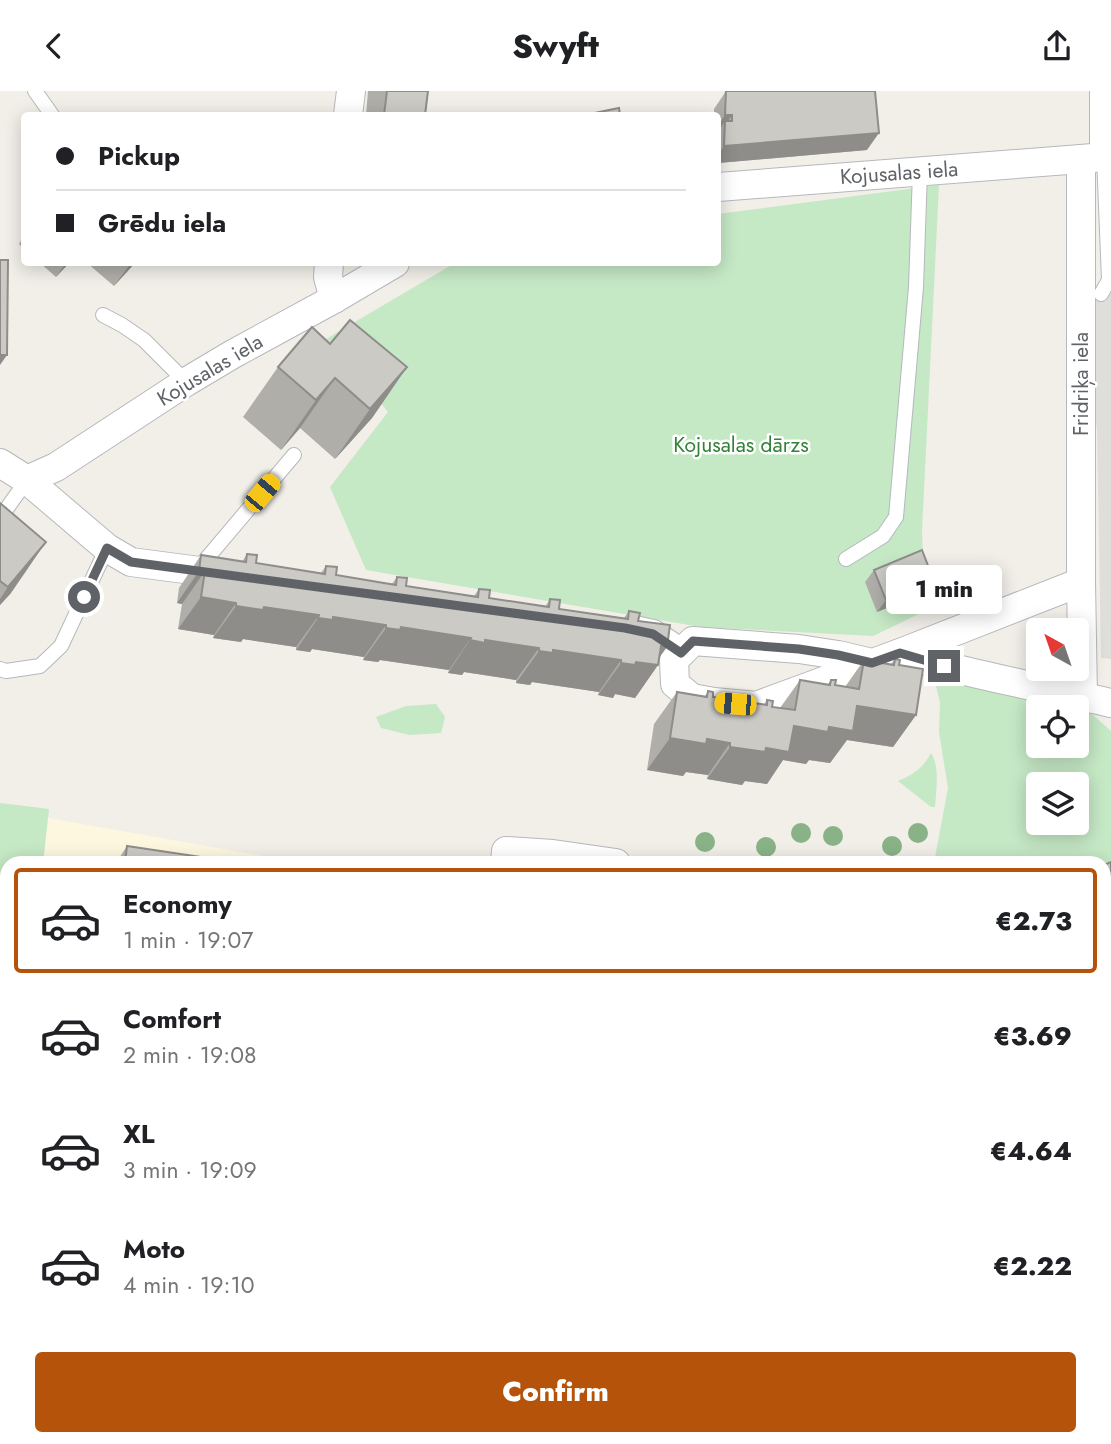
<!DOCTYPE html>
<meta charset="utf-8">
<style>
body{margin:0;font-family:Jost,sans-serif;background:#f6f6f6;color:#202124;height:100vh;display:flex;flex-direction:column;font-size:26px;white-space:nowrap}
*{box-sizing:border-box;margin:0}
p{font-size:23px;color:#757577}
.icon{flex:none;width:38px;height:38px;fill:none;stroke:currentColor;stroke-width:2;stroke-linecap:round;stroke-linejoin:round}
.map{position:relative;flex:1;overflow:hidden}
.details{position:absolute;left:0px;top:765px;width:1111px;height:590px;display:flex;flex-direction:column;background:#fff;border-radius:21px 21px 0 0;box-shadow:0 4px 18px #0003}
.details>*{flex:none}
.hud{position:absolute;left:21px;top:21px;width:700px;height:154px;border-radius:7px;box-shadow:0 4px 18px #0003;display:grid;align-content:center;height:154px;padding:0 35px;background:#fff}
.needle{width:46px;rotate:320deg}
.tools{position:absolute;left:1026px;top:527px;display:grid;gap:14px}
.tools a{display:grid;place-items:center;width:63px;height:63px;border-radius:7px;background:#fff;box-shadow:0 4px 18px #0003;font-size:35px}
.end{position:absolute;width:32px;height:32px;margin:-16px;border:9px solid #5f6368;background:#fff;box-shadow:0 0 0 4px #fff}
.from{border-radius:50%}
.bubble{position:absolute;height:49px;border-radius:7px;background:#fff;box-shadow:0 4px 18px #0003;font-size:23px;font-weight:800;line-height:49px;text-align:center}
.car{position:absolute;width:21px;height:42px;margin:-21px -10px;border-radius:9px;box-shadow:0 0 5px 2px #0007;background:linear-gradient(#f5c518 24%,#345 0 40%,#f5c518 0 76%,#345 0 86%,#f5c518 0)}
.hud b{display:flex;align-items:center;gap:24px;height:66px;font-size:26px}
.hud b+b{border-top:2px solid #e0e0e0}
.hud i{width:18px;height:18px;background:#202124}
ul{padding:12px 0 0;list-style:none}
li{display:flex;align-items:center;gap:21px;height:105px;margin:0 14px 10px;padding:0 21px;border:4px solid transparent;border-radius:7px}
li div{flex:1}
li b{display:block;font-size:26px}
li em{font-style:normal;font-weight:800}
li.on{border-color:#b45309}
li>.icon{width:63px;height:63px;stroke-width:1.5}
.button{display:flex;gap:14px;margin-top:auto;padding:14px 35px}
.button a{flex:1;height:80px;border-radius:7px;background:#b45309;color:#fff;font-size:28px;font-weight:800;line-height:80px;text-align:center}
header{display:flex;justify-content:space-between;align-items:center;height:91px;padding:0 35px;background:#fff;font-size:32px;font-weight:800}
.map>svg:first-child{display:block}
.commercial{fill:#fef7e0}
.industrial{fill:#e0deda}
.green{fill:#c5e8c5;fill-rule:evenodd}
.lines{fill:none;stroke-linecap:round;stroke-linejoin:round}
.service-casing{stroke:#b5b8bc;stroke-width:16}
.minor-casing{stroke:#b5b8bc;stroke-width:30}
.service{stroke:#fff;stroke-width:14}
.minor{stroke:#fff;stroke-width:28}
.tree{fill:#89b387}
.wall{fill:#afaea9}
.shaded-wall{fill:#8f8d8a}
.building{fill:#cccac5;stroke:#8f8d8a;stroke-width:2}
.route{stroke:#5f6368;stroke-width:9}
.labels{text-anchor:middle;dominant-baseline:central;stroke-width:5;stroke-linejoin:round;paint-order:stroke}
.street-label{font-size:21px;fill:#5f6368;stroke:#fff}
.park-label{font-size:21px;fill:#348238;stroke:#fff}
</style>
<header><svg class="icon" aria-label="back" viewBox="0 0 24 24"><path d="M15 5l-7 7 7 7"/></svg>Swyft<svg class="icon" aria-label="share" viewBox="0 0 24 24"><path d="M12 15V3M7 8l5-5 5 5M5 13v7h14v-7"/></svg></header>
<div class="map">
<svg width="1111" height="1353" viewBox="0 0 1111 1353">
<rect width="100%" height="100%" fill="#f1efe8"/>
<g class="commercial">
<path d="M48 727 303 772H43Z"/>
<path d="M0 931H7V1348H435L434 1353H0Z"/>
<path d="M1104 1027 1111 1028V1353H881L882 1348H1104Z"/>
</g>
<path class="industrial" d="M1111 203V568L1101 567 1097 339 1091 294 1089 204Z"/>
<g class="green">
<path d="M939 94 922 440 925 520 873 545 701 536 366 479 330 396 388 321 326 248 455 172H718V123Z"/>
<path d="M943 589 1067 616H1038V654H1076V619L1092 623 1111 640V794L1104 796V772H934L948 697 939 641 940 611 935 591ZM1038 693H1076V732H1038Z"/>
<path d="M436 613 445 626 441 642 409 644 381 637 376 626 406 615Z"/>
<path d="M931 662C940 675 936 700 935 716H931L898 690C913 684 923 677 931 662Z"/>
<path d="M0 712 49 718 43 772H7V931H0Z"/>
</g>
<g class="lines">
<defs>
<g id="service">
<path d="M35 0 52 24"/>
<path d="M1101 203 1109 189 1104 66"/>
<path d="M103 224 122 234 144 249 186 291"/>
<path d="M0 427 27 389"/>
<path d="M846 468 883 445 896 426 916 196 920 81"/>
<path d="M197 479 294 364"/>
<path d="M0 578 6 580 40 575 61 555 107 457"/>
<path d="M1104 995 1111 996"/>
<path d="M0 1026H7"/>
<path d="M1104 1169 1111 1176"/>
<path d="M1104 1286 1111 1279"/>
<path d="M0 1336H7"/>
<path d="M1078 1348 1099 1353"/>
<path d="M77 1353V1348"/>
<path d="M372 1353 373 1348"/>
<path d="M1038 1353 1046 1348"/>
</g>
<g id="minor">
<path d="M348 24 351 0"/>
<path d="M718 96 1081 68"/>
<path d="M329 172 328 186 334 208"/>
<path d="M0 372 27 389 107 457 131 471 230 484"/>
<path d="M27 389 56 376 186 291 233 263 334 208 395 172"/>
<path d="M634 539 653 543 681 562"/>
<path d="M900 562C970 584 1040 596 1111 612"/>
<path d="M872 572 838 564 799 558 693 550 674 569 675 593 692 607 714 611 756 615 900 562 1081 491"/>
<path d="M1083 606 1081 491V68L1104 66V0"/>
<path d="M505 772 506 760 553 763 616 772"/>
<path d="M449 1353 450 1348"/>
<path d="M855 1353 856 1348"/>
</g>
</defs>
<use href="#service" class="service-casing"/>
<use href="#minor" class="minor-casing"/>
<use href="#service" class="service"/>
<use href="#minor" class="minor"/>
</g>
<g class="tree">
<circle cx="801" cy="742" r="10"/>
<circle cx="918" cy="742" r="10"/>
<circle cx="833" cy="745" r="10"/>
<circle cx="705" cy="751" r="10"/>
<circle cx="892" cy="755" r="10"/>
<circle cx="766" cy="756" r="10"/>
</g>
<g class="wall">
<path d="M368 0H428L425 24H366Z"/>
<path d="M726 0 867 59 718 72V24H714V18Z"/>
<path d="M24 144V158L19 153Z"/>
<path d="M40 172H69L56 186Z"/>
<path d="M87 172H135L114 195Z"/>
<path d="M330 253 407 276 372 327 335 368 300 337 281 359 243 326 278 276Z"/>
<path d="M0 412 11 502 0 514Z"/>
<path d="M247 463 256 472 321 482 326 475 336 484 392 493 397 486 406 495 474 505 479 498 489 507 545 516 550 508 559 518 624 527 629 520 638 530 659 567 658 574 635 607 615 603 613 607 598 604 599 601 532 591 530 594 516 592V589L464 581 462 584 448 582 449 579 380 569 378 571 363 569 364 566 312 558 310 561 296 559V556L243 548 241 551 213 547 214 544 178 538 182 513 177 512 179 497 201 464 242 471Z"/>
<path d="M874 479 924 497 918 500 914 506 877 521 865 491Z"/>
<path d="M895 568 899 574 916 624 893 656 847 649 830 672 809 669 806 673 783 669 767 693 745 690 742 694 707 688 708 684 686 681 683 685 647 679 654 633 677 601 705 605 708 600 713 606 764 613 767 609 772 616 780 617 800 589 828 593 831 589 835 594 845 596 864 569 891 573Z"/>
<path d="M127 755 241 772H116Z"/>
<path d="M511 1348H672L667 1353H511Z"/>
<path d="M901 1348H1028V1353H900Z"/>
</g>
<g class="shaded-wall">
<path d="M725 24H732L725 35V30L718 41V35Z"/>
<path d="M879 42 867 59 718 72V64L724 55Z"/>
<path d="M66 172H69L56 186Z"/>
<path d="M131 172H135L114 195Z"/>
<path d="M0 264H7L0 274Z"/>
<path d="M407 276 372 327 335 368 370 318Z"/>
<path d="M335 287 300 337 281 359 316 309Z"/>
<path d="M46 451 11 502 0 514V508L8 496Z"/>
<path d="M199 480H205L182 513 177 512Z"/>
<path d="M932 485 924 497 918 500 914 506 877 521 886 509 920 490Z"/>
<path d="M201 506 236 512 214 544 178 538Z"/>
<path d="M236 515 264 516 319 524 296 556 243 548 241 551 213 547Z"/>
<path d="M333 526 386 534 364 566 312 558 310 561 296 559 318 527Z"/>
<path d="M401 536 471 547 449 579 380 569 378 571 363 569 386 537Z"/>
<path d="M470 549H485L539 557 516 589 464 581 462 584 448 582Z"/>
<path d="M661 555 667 556 654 574H658L635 607 615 603 613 607 598 604 621 572 636 571Z"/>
<path d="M553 559 621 569 599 601 532 591 530 594 516 592 539 560Z"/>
<path d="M857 615 916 624 893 656 847 649 830 672 809 669 806 673 783 669 767 693 745 690 742 694 707 688 730 656 766 657 794 635 829 636Z"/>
<path d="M670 647 707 648 730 652 708 684 686 681 683 685 647 679Z"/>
<path d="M1111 784V789L1104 791V786Z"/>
<path d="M1111 884V921L1104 923V885Z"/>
<path d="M1111 1219V1226L1104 1232V1225Z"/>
<path d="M149 1348H283L279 1353H212Z"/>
<path d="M517 1348H672L667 1353H513Z"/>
</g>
<g class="building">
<path d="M387 0H428L425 24H384Z"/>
<path d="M726 0H875L879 42 724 55 725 30H732V24H725Z"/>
<path d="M619 17 620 24H585Z"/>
<path d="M0 169H8L7 264H0Z"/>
<path d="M350 229 407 276 370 318 335 287 316 309 278 276 312 236 330 253Z"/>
<path d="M0 412 46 451 8 496 0 490Z"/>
<path d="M922 459 932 485 920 490 922 494 886 509 874 479Z"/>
<path d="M247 463 257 464 256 472 325 483 326 475 337 476 336 484 396 494 397 486 407 487 406 495 478 506 479 498 490 499 489 507 549 516 550 508 560 509 559 518 628 528 629 520 640 522 638 530 670 534 667 556 661 555 658 574 636 571 635 574 621 572V569L553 559V562L539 560V557L485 549V552L470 549 471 547 401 536 400 539 386 537V534L333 526V529L318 527 319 524 264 516 263 519 236 515V512L201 506 205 480H199L201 464 246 471Z"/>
<path d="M895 568 900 569 899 574 923 578 916 624 857 615 853 640 829 636 828 641 794 635 789 661 766 657 765 661 730 656V652L707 648 706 653 670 647 677 601 707 606 708 600 713 601V606L767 614V609L773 610 772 616 795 619 800 589 830 594 831 589H836L835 594 859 598 864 569 894 574Z"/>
<path d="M127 755 241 772H125Z"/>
<path d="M1111 771V784L1104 786V774Z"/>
<path d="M1111 797V884L1104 885V799Z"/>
<path d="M1104 1177 1111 1185V1219L1104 1225Z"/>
<rect x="912" y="1348" width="116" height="5"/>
</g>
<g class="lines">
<path class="route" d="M84 506 107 457 131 471 625 537 653 543 681 562 693 550 799 558 838 564 872 572 900 562 944 575"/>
</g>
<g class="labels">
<g class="street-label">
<text transform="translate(899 82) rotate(-4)">Kojusalas iela</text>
<text transform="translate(210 279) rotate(-31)">Kojusalas iela</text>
<text transform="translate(1081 293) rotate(-90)">Fridriķa iela</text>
</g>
<g class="park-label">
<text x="741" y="354">Kojusalas dārzs</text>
</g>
</g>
</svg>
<div class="tools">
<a><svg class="needle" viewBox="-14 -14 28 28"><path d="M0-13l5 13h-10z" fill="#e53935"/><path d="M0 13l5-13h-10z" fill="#757577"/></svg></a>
<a><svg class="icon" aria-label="locate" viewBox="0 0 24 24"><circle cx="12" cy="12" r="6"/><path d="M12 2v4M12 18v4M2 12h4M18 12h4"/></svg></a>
<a><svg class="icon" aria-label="layers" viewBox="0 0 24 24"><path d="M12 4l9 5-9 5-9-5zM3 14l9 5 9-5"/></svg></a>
</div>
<i class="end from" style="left:84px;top:506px"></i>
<i class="end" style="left:944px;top:575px"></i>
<div class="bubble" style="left:886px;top:474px;width:116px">1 min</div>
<i class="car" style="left:262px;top:402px;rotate:40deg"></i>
<i class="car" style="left:735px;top:613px;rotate:275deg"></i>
<div class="hud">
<b><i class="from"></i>Pickup</b>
<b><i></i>Grēdu iela</b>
</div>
<section class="details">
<ul>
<li class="on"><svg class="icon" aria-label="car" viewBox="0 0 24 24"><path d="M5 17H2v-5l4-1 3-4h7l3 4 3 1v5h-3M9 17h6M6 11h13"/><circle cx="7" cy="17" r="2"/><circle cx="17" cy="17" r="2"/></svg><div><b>Economy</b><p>1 min · 19:07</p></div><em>€2.73</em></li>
<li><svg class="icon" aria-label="car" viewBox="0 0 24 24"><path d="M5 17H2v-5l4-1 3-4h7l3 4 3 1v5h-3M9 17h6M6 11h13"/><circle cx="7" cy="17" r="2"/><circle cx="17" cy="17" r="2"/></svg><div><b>Comfort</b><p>2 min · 19:08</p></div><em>€3.69</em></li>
<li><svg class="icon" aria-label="car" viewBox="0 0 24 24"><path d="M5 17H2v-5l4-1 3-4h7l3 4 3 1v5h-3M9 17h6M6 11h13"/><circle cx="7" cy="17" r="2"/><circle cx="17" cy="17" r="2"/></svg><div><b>XL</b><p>3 min · 19:09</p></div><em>€4.64</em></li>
<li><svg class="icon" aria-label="car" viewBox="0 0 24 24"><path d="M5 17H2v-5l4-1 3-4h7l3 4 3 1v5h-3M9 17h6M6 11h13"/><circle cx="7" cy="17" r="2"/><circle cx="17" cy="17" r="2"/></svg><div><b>Moto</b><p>4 min · 19:10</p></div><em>€2.22</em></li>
</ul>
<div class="button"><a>Confirm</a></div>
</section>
</div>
